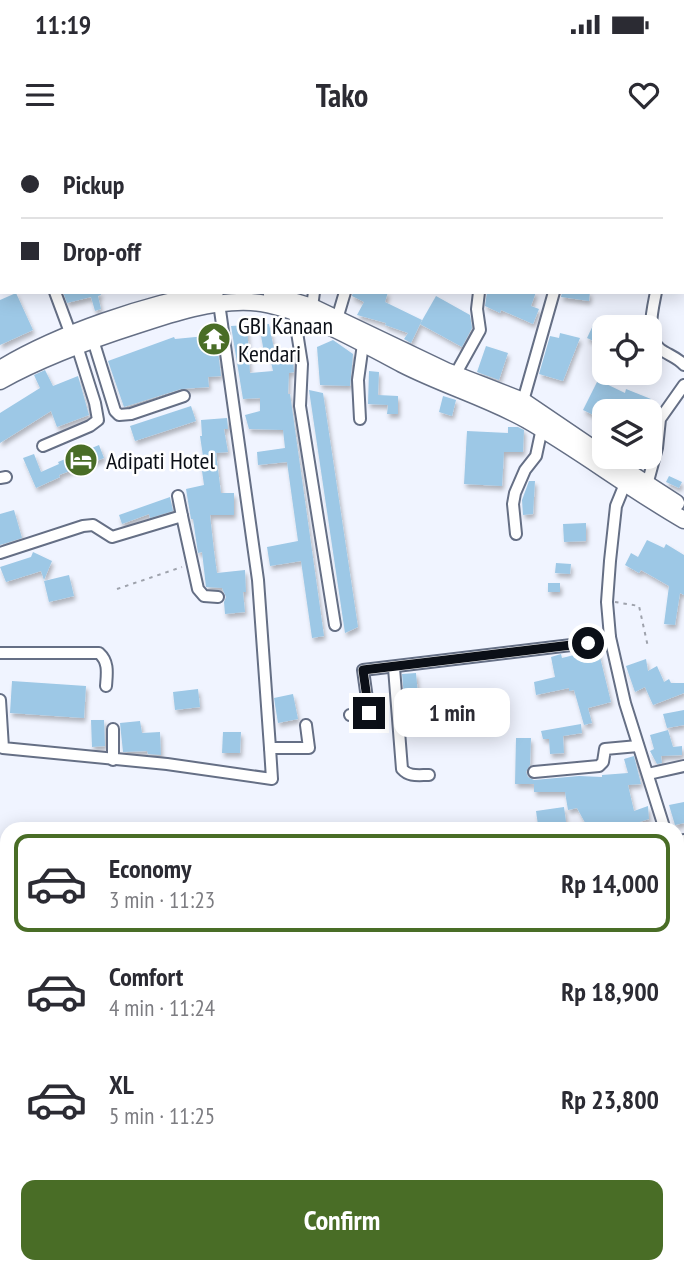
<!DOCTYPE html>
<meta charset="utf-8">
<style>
body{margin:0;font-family:"PT Sans Narrow",sans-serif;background:#f7f7f7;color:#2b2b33;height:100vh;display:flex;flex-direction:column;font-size:26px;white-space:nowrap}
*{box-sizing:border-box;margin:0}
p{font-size:23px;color:#7c7c81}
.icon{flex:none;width:38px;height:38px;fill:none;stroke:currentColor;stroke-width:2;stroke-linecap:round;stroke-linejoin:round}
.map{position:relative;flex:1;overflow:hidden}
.sheet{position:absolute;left:0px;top:682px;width:684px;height:452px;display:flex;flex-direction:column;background:#fff;border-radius:21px 21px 0 0;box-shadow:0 4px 18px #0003}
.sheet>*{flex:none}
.top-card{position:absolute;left:0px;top:0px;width:684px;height:154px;box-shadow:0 4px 18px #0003;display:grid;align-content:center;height:154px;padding:0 21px;background:#fff}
.fabs{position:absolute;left:592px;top:175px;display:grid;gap:14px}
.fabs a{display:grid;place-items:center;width:70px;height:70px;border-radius:14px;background:#fff;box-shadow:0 4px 18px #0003;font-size:35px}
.end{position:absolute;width:32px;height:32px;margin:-16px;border:9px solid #0b0f17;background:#fff;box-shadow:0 0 0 4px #fff}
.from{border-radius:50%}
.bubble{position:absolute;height:49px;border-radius:14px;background:#fff;box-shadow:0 4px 18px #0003;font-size:23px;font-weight:600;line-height:49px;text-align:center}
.top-card b{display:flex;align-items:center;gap:24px;height:66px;font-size:26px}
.top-card b+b{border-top:2px solid #e1e1e2}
.top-card i{width:18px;height:18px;background:#2b2b33}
ul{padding:12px 0 0;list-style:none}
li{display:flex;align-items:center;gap:21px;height:98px;margin:0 14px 10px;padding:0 7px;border:4px solid transparent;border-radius:14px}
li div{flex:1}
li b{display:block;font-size:26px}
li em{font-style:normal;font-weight:600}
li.on{border-color:#496d26}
li>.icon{width:63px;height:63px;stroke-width:1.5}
.cta{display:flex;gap:14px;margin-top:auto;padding:14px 21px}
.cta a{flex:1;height:80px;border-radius:14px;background:#496d26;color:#fff;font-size:28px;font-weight:600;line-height:80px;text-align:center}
.status{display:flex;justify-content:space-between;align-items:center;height:49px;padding:0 35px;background:#fff;direction:ltr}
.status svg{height:19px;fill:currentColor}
header{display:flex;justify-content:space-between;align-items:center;height:91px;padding:0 21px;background:#fff;font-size:32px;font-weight:600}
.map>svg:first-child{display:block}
.built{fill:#e1eafd}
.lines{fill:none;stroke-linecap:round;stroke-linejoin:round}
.river{stroke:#78b2be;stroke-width:16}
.building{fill:#9dc8e6;filter:url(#shadow)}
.minor-casing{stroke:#656f85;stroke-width:14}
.highway-casing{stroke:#656f85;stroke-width:19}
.path{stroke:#9ea2ac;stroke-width:2;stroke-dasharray:3.5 5;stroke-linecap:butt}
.minor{stroke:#fff;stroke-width:10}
.highway{stroke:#fff;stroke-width:16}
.route{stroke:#0b0f17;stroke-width:9}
.labels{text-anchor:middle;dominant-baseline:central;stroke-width:5;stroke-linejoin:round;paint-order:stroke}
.poi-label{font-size:24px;fill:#0b0f17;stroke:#fff;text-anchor:start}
</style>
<div class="status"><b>11:19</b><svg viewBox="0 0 49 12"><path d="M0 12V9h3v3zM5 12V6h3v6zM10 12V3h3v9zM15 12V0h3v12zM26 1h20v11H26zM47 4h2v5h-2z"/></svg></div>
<header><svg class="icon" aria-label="menu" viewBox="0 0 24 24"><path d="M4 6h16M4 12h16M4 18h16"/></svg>Tako<svg class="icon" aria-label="heart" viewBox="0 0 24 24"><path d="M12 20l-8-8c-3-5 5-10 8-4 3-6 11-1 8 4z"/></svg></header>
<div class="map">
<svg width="684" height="1134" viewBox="0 0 684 1134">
<defs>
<filter id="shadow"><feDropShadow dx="2" dy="4" stdDeviation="2" flood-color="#0004"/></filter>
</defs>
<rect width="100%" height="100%" fill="#f0f4ff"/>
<path class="built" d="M0 804 7 805V1127H423L425 1134H0Z"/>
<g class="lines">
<g class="river">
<path d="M682 27 684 22"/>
<path d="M682 68 684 72"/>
</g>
</g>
<g class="building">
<path d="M63 152H100L101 155 98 156 101 169 95 171 91 157 67 163Z"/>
<path d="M353 152H388L385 162 422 180 411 203 404 199 408 193 385 185 386 183 357 175 364 162 352 156Z"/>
<path d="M487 152H536L531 166 539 169 533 184 501 170 500 173 485 166Z"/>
<path d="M562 152H590L589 161 561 157Z"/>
<path d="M16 153 33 190 0 205V160Z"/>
<path d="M436 156 470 175 472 188 462 207 420 184Z"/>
<path d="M596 179 604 182V206L587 198Z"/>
<path d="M269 184 274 209 264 212 259 185Z"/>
<path d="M247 185 250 233 273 231 269 213 292 210 294 232 289 233 288 254H290L324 496 312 498 301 421 270 426 267 407 298 401 287 322 258 325 257 312 285 308 283 290 249 289 245 275 260 271V258L243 259 231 186Z"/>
<path d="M560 193 580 198 563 241 539 234 550 196 559 198Z"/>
<path d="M216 195 221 236 208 237 209 247 181 249 124 267 108 221 174 197 175 199Z"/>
<path d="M333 200 353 214 350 246 320 245 317 207Z"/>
<path d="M486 206 508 213 499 240 477 232Z"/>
<path d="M45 230 53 246 78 236 89 275 57 287 51 271 0 303V273L40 248 34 235Z"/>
<path d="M369 231 379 232 378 255 398 256V274H387L388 265 368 264Z"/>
<path d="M598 240 625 253 626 249 651 259 647 271H604V280L583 270Z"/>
<path d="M309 250 323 253 358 487 345 493Z"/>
<path d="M443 256 456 260 452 276 439 272Z"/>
<path d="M191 266 196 281 135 301 130 286Z"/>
<path d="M227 278 228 289H224L228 312 216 313 221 353H234V375H210L214 411 217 433 245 430 246 452H243L245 472 225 474 224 462 226 457 222 448 206 447 202 412 198 413 193 379H191L186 349 204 345 201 324 204 323 200 296H202L201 280Z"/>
<path d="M508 287H518L524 290 523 312H504L502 346 464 344 467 291 508 293Z"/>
<path d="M99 305 104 318 59 335 60 337 36 348 23 318 34 314 41 332 59 324 58 322Z"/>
<path d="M669 336 682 342 679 348 666 342Z"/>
<path d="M529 341H535L533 374 523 375 522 360Z"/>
<path d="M170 357 173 371 150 378 149 374 122 384 119 375Z"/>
<path d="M14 370 22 398 0 405V374Z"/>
<path d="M586 383V401L564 402 563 384Z"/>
<path d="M647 400 664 408 666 404 684 415V455L680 453 675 485 664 484 669 446 641 430 639 433 625 425 631 413 638 417Z"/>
<path d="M33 412 52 421 44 440 41 431 6 442 0 427 31 417Z"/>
<path d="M556 423 571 424 570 434 555 433Z"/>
<path d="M69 435 74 456 49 462 44 441Z"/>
<rect x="548" y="443" width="12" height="9"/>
<path d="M598 509 611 562 588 568 592 583 584 585 574 550 569 551V548L536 555 534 542 555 537 551 517 561 514 562 518Z"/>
<path d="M646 519 648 531 657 526 664 542 669 539 671 543H684V553L653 565 645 547 635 552 626 526Z"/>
<path d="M416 533 418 555 404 556 402 534Z"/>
<path d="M12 541 86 546 84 578 10 573Z"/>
<path d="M198 549 200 567 175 570 173 552Z"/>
<path d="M293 554 298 579 278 583 274 558Z"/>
<path d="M684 570V585L667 588 663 574Z"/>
<path d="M91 580H104L105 606 92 607Z"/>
<path d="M140 581 142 593 160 592 161 615 148 614 147 611 123 612 120 583Z"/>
<path d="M581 584 582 593 563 596 564 613 550 614 549 599H543L541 591Z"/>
<path d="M668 590 673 607 682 606V615L661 616 662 623 657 624 650 611 654 609 650 595Z"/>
<path d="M223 592H241L240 613H222Z"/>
<path d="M516 598H531L530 625 526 632 528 637 534 640 579 636 602 637V635L628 633 624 619 634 616 641 644 628 645 634 671 648 666 649 679 633 684 589 690 577 668 568 670 565 652H534V644H515Z"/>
<path d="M684 662V683L675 685 669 665Z"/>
<path d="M564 667 566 682 538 685 536 671Z"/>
</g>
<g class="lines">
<defs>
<g id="minor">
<path d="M6 0 7 2"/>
<path d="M197 0 198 2"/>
<path d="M236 0V2"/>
<path d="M338 0 352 2"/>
<path d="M619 2 620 0"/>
<path d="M0 8H2"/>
<path d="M682 79 684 81"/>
<path d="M682 139H684"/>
<path d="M55 152 71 195"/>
<path d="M656 152C653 168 645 196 660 209 668 215 677 217 684 225"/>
<path d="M219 163 258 440 270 608H309L306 585"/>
<path d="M312 167 314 152"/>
<path d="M294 173 302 224 300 266 335 485"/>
<path d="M337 179 345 152"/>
<path d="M93 200 115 271 119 275 131 274 184 256"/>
<path d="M455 235 480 190 477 169 479 152"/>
<path d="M523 261 554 152"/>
<path d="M360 279 358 240 363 204"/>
<path d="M43 306 90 286 98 280 95 263 77 206"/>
<path d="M0 338 6 337"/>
<path d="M627 339 616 366 610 421 607 462 610 497 625 563 665 690"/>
<path d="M647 345 657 308 660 279 684 245"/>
<path d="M178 356 182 376"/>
<path d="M516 394 513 364 515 353 525 330 536 316 542 288"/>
<path d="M0 413 83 386 93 385 112 397 182 376 198 449 204 456 218 457"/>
<path d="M0 513H99C109 522 107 533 106 546"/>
<path d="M394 528 402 629C409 637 418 635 429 635"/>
<path d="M0 560 3 608 167 624 272 639 270 608"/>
<path d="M350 575 369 573 363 530 588 503 610 497"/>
<path d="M113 589V620"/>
<path d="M534 632 599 626 603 622 605 609 638 606"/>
<path d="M648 634 684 626"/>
<path d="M677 702 684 700"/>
<path d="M677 726 684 746"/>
<path d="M677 811 684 808"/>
<path d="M0 1102 7 1105"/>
<path d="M58 1127 75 1134"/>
<path d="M322 1134V1127"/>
</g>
<g id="highway">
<path d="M272 155 312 167 446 231 523 261 604 316"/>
<path d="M0 229C59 193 147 164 215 152"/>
<path d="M0 241C43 217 90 200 137 185 173 173 212 160 251 162 298 165 360 202 402 224 443 245 488 258 527 280 581 311 630 349 684 380"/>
<path d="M605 317 676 363"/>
</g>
</defs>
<use href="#minor" class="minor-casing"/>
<use href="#highway" class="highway-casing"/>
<g class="path">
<path d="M117 449 182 427"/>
<path d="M615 462 639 466 648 507"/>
<path d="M629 690 654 684"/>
</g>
<use href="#minor" class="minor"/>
<use href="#highway" class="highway"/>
</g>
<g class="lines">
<path class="route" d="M369 573 363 530 588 503"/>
</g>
<defs>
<symbol id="temple-disc" viewBox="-11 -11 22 22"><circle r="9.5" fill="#496d26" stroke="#fff"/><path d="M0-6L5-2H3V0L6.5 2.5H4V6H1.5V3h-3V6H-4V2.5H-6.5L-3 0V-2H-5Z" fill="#fff"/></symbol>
<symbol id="hotel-disc" viewBox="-11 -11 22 22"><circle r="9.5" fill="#496d26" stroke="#fff"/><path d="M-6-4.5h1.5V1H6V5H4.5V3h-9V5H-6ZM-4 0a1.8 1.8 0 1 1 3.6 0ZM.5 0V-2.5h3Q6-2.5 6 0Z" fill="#fff"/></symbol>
</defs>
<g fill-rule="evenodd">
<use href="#temple-disc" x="195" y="180" width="38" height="38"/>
<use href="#hotel-disc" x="62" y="301" width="38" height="38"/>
</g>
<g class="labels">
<g class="poi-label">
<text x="238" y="185">GBI Kanaan<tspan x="238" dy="28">Kendari</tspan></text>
<text x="106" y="320">Adipati Hotel</text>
</g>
</g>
</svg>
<div class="fabs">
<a><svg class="icon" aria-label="locate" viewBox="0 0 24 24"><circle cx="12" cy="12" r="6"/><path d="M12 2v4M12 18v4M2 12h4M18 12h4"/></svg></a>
<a><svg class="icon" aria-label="layers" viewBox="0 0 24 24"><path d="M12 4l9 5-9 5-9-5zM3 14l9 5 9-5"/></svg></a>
</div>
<i class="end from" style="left:588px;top:503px"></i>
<i class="end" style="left:369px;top:573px"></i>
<div class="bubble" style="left:394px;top:548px;width:116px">1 min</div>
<div class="top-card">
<b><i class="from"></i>Pickup</b>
<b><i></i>Drop-off</b>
</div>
<section class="sheet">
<ul>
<li class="on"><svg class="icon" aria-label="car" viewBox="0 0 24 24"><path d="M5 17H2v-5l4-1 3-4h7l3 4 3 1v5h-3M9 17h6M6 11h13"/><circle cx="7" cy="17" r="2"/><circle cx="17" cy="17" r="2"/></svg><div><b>Economy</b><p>3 min · 11:23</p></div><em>Rp 14,000</em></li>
<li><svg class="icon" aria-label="car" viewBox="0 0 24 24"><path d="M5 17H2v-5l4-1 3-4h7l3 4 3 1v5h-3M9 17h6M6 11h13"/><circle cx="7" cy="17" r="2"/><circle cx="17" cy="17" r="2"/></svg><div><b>Comfort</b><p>4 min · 11:24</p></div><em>Rp 18,900</em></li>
<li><svg class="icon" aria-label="car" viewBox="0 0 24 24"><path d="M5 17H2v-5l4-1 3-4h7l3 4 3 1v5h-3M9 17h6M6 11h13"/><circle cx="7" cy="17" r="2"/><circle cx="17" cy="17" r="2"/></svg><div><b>XL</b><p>5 min · 11:25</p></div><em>Rp 23,800</em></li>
</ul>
<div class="cta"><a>Confirm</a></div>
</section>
</div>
